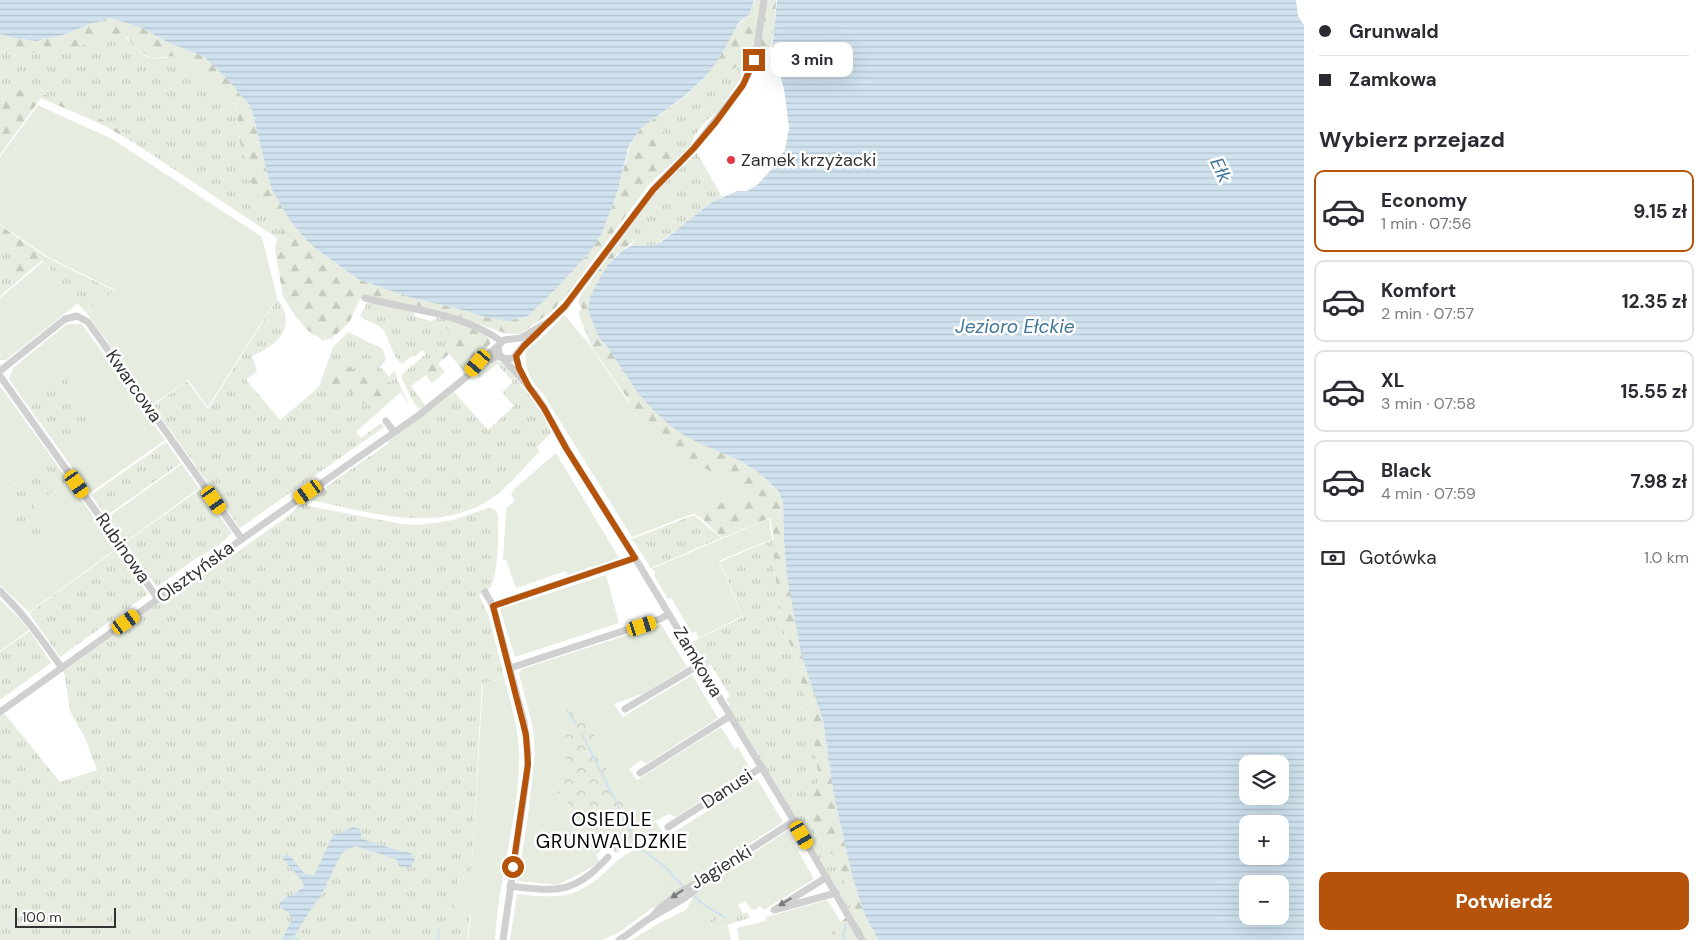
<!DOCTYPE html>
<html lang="pl">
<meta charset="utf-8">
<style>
body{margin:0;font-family:"DM Sans",sans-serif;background:#f2f2f3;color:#2b2b33;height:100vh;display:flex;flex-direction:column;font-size:19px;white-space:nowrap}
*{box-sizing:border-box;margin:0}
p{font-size:16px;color:#7c7c81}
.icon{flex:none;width:28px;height:28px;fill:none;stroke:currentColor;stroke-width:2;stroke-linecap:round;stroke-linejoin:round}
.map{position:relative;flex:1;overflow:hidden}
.sheet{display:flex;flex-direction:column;background:#fff;width:400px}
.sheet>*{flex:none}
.guide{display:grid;align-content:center;height:110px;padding:0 15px;background:#fff}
.controls{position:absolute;left:1239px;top:755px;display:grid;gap:10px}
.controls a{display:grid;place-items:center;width:50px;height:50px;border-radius:10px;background:#fff;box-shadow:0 5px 20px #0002;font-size:25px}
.scale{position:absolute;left:15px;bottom:12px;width:101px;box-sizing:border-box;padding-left:5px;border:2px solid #333;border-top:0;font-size:14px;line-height:18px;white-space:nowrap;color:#333;-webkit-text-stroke:4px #fff;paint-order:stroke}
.end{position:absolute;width:22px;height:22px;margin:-11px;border:6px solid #b45309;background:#fff;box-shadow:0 0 0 2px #fff}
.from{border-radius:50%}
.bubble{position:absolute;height:35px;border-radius:10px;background:#fff;box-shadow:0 5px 20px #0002;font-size:16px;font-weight:700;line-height:35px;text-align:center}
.car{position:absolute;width:15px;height:30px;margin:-15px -8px;border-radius:6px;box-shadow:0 0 4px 1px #0007;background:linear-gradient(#f5c518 24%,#345 0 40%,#f5c518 0 76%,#345 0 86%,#f5c518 0)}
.guide b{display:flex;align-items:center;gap:18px;height:48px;font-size:19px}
.guide b+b{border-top:1px solid #e1e1e2}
.guide i{width:12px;height:12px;background:#2b2b33}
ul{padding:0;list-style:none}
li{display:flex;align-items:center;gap:15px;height:82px;margin:0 10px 8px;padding:0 5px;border:2px solid #e1e1e2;border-radius:10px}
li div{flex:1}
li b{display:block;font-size:19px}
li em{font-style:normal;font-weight:700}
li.selected{border-color:#b45309}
li>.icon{width:45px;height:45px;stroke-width:1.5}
h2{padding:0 15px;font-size:22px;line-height:60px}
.pay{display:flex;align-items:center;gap:12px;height:55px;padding:0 15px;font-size:19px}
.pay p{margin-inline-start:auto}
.cta{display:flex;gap:10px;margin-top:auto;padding:10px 15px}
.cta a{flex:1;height:58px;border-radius:10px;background:#b45309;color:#fff;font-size:20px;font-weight:700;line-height:58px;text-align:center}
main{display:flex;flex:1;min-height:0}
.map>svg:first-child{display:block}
.grass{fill:url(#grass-tufts)}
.forest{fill:url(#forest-firs)}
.park{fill:url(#park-crowns)}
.garden{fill:#e6ecdf}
.water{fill:url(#water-rules);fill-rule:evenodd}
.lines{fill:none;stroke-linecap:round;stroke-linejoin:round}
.stream{stroke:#cfe2ee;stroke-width:2}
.minor{stroke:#d0d0d0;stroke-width:7}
.oneway{fill:#7a7a7a}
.route{stroke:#b45309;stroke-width:6}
.poi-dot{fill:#e63946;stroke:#fff;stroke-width:2}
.labels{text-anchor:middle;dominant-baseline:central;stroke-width:5;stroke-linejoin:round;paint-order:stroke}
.poi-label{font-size:18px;fill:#333;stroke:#fff;text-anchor:start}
.street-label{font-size:18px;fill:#333;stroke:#fff}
.water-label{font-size:19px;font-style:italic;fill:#3f7597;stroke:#fff}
.neighbourhood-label{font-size:19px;letter-spacing:1px;fill:#000;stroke:#fff}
</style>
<main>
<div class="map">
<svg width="1304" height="940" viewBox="0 0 1304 940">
<defs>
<pattern id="grass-tufts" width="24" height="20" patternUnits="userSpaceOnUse" patternTransform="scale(1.25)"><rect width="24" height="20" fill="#e6ecdf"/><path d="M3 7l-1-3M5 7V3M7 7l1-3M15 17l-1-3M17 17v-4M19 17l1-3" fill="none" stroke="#c6cbc0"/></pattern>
<pattern id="forest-firs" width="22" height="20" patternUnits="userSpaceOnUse" patternTransform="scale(1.25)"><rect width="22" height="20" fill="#e6ecdf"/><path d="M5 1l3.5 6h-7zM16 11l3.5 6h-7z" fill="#c6cbc0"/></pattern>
<pattern id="park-crowns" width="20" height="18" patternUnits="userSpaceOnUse" patternTransform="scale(1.25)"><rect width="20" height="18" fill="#e6ecdf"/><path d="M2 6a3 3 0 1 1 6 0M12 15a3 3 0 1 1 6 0" fill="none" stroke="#c6cbc0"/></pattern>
<pattern id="water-rules" width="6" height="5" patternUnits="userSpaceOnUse" patternTransform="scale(1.25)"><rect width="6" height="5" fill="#cfe2ee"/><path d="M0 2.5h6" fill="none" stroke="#b2c2cd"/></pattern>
</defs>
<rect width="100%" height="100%" fill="#fff"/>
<g class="grass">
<path d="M119 34C132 39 138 55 151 58 158 60 169 56 176 56L207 77 228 101 236 105 240 142 264 206 280 219 282 231 277 238 136 144 134 139 85 109 65 99 0 86V51L16 56 40 52H62L109 35Z"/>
<path d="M736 67 744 70 739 81 718 111 706 121 695 135 690 146 677 159 663 145 661 135C679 107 707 85 736 67Z"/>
<path d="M697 153 722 197 695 215 681 228 674 231 661 241 653 245 631 246 637 237 630 227C650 195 670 178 697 153Z"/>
<path d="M0 233 7 239 13 252 7 266 13 285 0 296Z"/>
<path d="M46 257 115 291 85 312 42 260Z"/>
<path d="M277 299C298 326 278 345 252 356L257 371 246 380 280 420 319 387 333 347 348 332 383 349 386 360 380 367 389 376 395 370 397 379 410 407 401 392 356 432 361 438 381 423 384 427 240 528 153 406 187 381 208 409Z"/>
<path d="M367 303H374L414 311V316L431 321 437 318 446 319 444 325 454 338 428 361 426 375 411 386 425 405 419 409 414 403 402 379 401 375 426 354 422 350 415 357 412 356 402 364C391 355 391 341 383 330 378 323 366 322 360 316Z"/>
<path d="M495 361 503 363 532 399 543 415 551 433 537 447 539 452C525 466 506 490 489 500 435 535 367 511 309 500L308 506 402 524 420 525 453 520 488 508 494 509 497 512C499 527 499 578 489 589 487 591 482 593 479 595L489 617 504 677 482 684 471 877 459 876 453 913 470 915 467 940H0V716L4 713 60 782 97 770 85 738 70 711 64 671 232 550 236 553 288 516 298 506 314 495H318L327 490V486L389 443 388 441 454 392 488 430 514 406 502 392 513 382 497 364 479 379 477 375 486 365Z"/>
<path d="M60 370 95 419 57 446 22 398Z"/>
<path d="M166 442 181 463 106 516 91 495Z"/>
<path d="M50 455 68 481 33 506 48 525 82 500 84 503 30 544 6 525 26 511 7 484Z"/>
<path d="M200 489 232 533 218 546 195 559 157 587 125 543Z"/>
<path d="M694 515 721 538 651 568 632 539Z"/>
<path d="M774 539V572L779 594 778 621 790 644 805 697 815 749 819 780 806 813 823 848 836 857 850 899V912L801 826 729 707 730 706 726 699 730 696 711 665 707 667 692 642 743 617 720 562Z"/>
<path d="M117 549 148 594 60 657 29 613Z"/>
<path d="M30 631 51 663 0 700V652Z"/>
<path d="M663 839 651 847 686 885 654 909 653 907 671 879 637 850 624 854Z"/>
<path d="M718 876 716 881 698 896 703 901 705 899 719 908 729 919 742 912 744 914 747 912 750 918 713 929 709 921 713 918 692 897Z"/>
</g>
<g class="forest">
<path d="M755 0H776L775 23 771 46 748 63 744 70 736 67C707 85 679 107 661 135L663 145 677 159 651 182 566 296 551 312 520 334 504 333 471 321 367 295 360 299 349 323 331 339 322 340 306 329 292 311 283 297 275 249 277 238 282 231 280 219 264 206 250 180 240 142 236 105 228 101 207 77 176 56 151 58 135 48 128 38 119 34 109 35 62 52H40L16 56 0 51V34L13 38 36 41 63 35 91 24 111 18 142 28 169 43 203 56 227 79 251 107 271 188 289 219 306 240 315 248 358 279 390 290 412 298 455 308 489 318 518 319 528 316 554 291 590 252 602 233 618 190 629 148 640 129 687 95 706 76 741 21 750 14Z"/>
<path d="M0 86 65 99 85 109 134 139 136 144 103 125 41 98 0 155Z"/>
<path d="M0 225 46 257 13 285 7 266 13 252 7 239 0 233Z"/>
<path d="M630 227 637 237C630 247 622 248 614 258 601 274 595 292 588 311L599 338 606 345 625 373 699 443 741 461 762 475 777 491 783 501 784 541 787 576 823 720 834 796 852 875 864 913 878 940H826L841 922 850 914V899L836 857 823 848 806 813 819 780 815 749 805 697 790 644 778 621 779 594 774 572V539L770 518 722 538 701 518 691 512 638 421 628 399 593 349 578 313 582 308 578 303 582 293Z"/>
<path d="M446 319 480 331 490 339V344L465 372 449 354 438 364 445 372 432 383 426 375 428 361 454 338 444 325Z"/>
<path d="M334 359C349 363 358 377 373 381 377 381 381 380 385 380L393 385 395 394 385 400 363 404 347 389 333 390 329 387C329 377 326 368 334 359Z"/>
</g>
<path class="park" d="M573 708 574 711 584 708 610 778 639 830 656 822 663 833 631 845 616 853 607 844 596 855 583 833 574 830V815L569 814 567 794 558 793 559 775H564L567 751 564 727 566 710Z"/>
<g class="garden">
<path d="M38 105 112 139 262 237 277 298 208 407 188 380 152 405 86 312 115 290 48 257 0 224V157Z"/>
<path d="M43 262 78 303 6 360H0V298Z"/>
<path d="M564 315C573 323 578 333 587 341L627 400 675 454 752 491 632 537 545 397C532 380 524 373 526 351L550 330Z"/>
<path d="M67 324H82L165 440 90 493 57 446 94 418 60 371 22 398 9 379 13 368Z"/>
<path d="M0 386 50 455 7 484 26 511 6 525 30 544 84 503 116 549 29 612 0 585Z"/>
<path d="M556 453 619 558 567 575 566 571 516 588 506 560H503L506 508 515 501 511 494 514 489Z"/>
<path d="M182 464 199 488 124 543 107 518Z"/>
<path d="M68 481 82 500 48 526 33 506Z"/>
<path d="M769 519 772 539 719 561 742 616 699 638 695 631 692 633 671 598 668 599 654 576 655 572 651 569Z"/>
<path d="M606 575 619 623 515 657 500 609Z"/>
<path d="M0 600 20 619 29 630 0 651Z"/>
<path d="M661 624 687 667 645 693 614 704 623 717 692 675 718 718 646 764 641 760 629 769 637 780 721 727 735 749 738 747 750 769 676 817 669 814 638 830 610 778 584 709 574 711 573 708 566 710 574 724 564 727 567 751 564 776 559 775 558 793 567 794 569 814 574 815V830L583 833 600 862 574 877 557 885 518 881 529 808 535 751 533 728 519 673 522 669Z"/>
<path d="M504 677C511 704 519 729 519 757 519 818 498 879 495 940H468L471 915 453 913 459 876 471 877 483 684Z"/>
<path d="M757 779 783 822 686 885 651 847Z"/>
<path d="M787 831 814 879 764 910 760 906 755 910 751 909 745 901 738 905 742 912 730 920 719 908 705 900 703 901 697 896 716 881 718 876Z"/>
<path d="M637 850 672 879 655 906 621 931 603 940H510L517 894C553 898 575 900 603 874 615 863 621 855 637 850Z"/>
<path d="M693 897 713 918 709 921 713 929 728 925 731 940H632L654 926 686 910Z"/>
<path d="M827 900 841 922 826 940H739L737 928 766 921V917Z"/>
</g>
<g class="water">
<path d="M0 0H754L750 14 740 21 720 57 706 76 687 94 640 129 628 148 618 190 602 233 590 252 554 291 528 316 509 321 489 318 455 308 412 298 358 279 315 248 306 240 289 219 271 188 251 107 227 79 203 56 169 43 142 28 111 18 91 24 63 35 36 41 13 38 0 34Z"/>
<path d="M777 0H1296L1298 16 1304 25V940H878L864 913 852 875 834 796 823 720 801 653 787 576 784 541 783 501 777 490 762 475 741 461 699 443 682 434 666 422 651 408 638 393 606 345 599 338 588 311 590 298 596 285 607 266 623 250 631 246 653 245 661 242 712 202 737 191H747L757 185 772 169 785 150 789 128 784 89 772 46 775 23ZM1248 764H1280V796H1248ZM1248 824H1280V856H1248ZM1248 884H1280V916H1248Z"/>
<path d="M353 827 360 829 362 839 403 852H407L412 854 415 861 409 868 399 866 396 859 356 846 348 849 341 854 320 898 314 904 292 940H282L292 919 287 911 281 908 279 904C285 896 295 894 303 888L304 883 282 858 287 853 305 874 314 876 333 835Z"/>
</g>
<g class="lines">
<g class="stream">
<path d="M567 710 576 724"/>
<path d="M582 734 636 842"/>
<path d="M641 849 664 866 683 886"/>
<path d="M694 896 703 904 726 918"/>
<path d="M294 938 299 940"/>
<path d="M438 940 439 929"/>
<path d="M842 940 846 924"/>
</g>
<g class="minor">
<path d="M365 298C411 310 462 313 501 341"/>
<path d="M551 320 521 338 504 340 498 346 499 354 535 394 544 408 566 448 635 558 794 821 862 940"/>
<path d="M549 322 565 307 653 190 694 148 743 85 755 60 764 0"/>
<path d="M516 356 519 368 523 376"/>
<path d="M504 359 513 358 523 346 538 333"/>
<path d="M476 365 498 346"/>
<path d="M0 371 65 319 77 316 88 322 242 539"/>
<path d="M0 376 158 599"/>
<path d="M386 421 394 432"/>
<path d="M318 485 323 492"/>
<path d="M0 591C25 615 42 640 62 668"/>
<path d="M485 592 493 606 524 722 528 753 527 773 503 940"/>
<path d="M493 606 635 558"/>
<path d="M510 668 660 619 669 614"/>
<path d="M625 709 699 665"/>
<path d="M0 712 242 539 419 415 485 362 496 357H502"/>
<path d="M640 773 730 716"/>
<path d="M668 827 762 767"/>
<path d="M827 877 774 910 836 893"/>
<path d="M510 886C558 892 574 894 608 857"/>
<path d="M652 917 660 908 680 892 707 877 794 821"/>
<path d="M619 940C631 933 640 924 652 917 672 905 691 897 706 879"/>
</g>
</g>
<defs><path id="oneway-solid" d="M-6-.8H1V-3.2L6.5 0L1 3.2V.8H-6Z" transform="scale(1.25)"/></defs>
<g class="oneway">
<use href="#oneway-solid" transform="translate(677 894) rotate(146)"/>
<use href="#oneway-solid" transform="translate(785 902) rotate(149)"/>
</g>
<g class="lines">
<path class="route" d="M513 867 528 764 526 735 493 606 635 558 566 448 544 408 529 387 519 368 516 356 524 346 565 306 653 190 694 148 716 122 743 85 754 60"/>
</g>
<circle class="poi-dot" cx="731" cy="160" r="5"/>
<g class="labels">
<g class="poi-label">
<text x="741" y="160">Zamek krzyżacki</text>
</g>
<g class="street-label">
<text transform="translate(134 386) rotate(55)">Kwarcowa</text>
<text transform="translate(123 548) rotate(55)">Rubinowa</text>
<text transform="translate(195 572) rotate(-36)">Olsztyńska</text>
<text transform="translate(698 662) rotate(59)">Zamkowa</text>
<text transform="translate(727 789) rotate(-33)">Danusi</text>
<text transform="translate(721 867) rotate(-31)">Jagienki</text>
</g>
<g class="water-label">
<text transform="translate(1221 170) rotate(65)">Ełk</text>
<text x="1015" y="326">Jezioro Ełckie</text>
</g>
<g class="neighbourhood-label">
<text x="612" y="819">OSIEDLE<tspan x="612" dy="22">GRUNWALDZKIE</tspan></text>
</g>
</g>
</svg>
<div class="controls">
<a><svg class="icon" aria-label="layers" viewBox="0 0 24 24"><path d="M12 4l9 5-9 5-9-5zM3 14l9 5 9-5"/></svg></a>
<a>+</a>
<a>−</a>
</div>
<div class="scale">100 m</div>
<i class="end from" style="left:513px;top:867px"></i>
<i class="end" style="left:754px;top:60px"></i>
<div class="bubble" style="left:771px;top:42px;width:82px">3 min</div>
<i class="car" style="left:478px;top:363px;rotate:220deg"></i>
<i class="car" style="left:77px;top:484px;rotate:145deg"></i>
<i class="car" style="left:308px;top:492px;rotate:235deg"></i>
<i class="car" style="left:214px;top:500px;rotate:145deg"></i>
<i class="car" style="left:126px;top:622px;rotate:55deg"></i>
<i class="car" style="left:642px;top:626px;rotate:72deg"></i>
<i class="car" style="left:802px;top:835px;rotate:150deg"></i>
</div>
<section class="sheet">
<div class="guide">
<b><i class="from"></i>Grunwald</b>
<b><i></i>Zamkowa</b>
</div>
<h2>Wybierz przejazd</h2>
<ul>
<li class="selected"><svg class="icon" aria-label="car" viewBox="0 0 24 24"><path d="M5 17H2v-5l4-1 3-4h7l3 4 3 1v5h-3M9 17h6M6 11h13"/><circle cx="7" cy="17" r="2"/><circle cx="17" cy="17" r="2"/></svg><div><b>Economy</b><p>1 min · 07:56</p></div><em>9.15 zł</em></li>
<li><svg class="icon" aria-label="car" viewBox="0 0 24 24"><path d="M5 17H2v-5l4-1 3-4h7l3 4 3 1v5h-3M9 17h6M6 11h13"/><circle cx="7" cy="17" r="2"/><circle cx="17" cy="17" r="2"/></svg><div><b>Komfort</b><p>2 min · 07:57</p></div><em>12.35 zł</em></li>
<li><svg class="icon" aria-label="car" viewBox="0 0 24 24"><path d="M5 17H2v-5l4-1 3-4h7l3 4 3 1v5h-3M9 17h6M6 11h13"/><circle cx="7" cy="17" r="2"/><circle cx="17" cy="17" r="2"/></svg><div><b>XL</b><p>3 min · 07:58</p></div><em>15.55 zł</em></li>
<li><svg class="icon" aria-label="car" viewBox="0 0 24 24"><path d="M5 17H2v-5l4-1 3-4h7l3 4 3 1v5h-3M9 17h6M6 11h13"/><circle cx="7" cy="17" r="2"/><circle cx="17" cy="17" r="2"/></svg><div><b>Black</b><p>4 min · 07:59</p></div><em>7.98 zł</em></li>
</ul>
<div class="pay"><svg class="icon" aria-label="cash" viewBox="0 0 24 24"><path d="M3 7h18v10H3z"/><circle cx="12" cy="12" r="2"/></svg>Gotówka<p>1.0 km</p></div>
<div class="cta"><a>Potwierdź</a></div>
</section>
</main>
